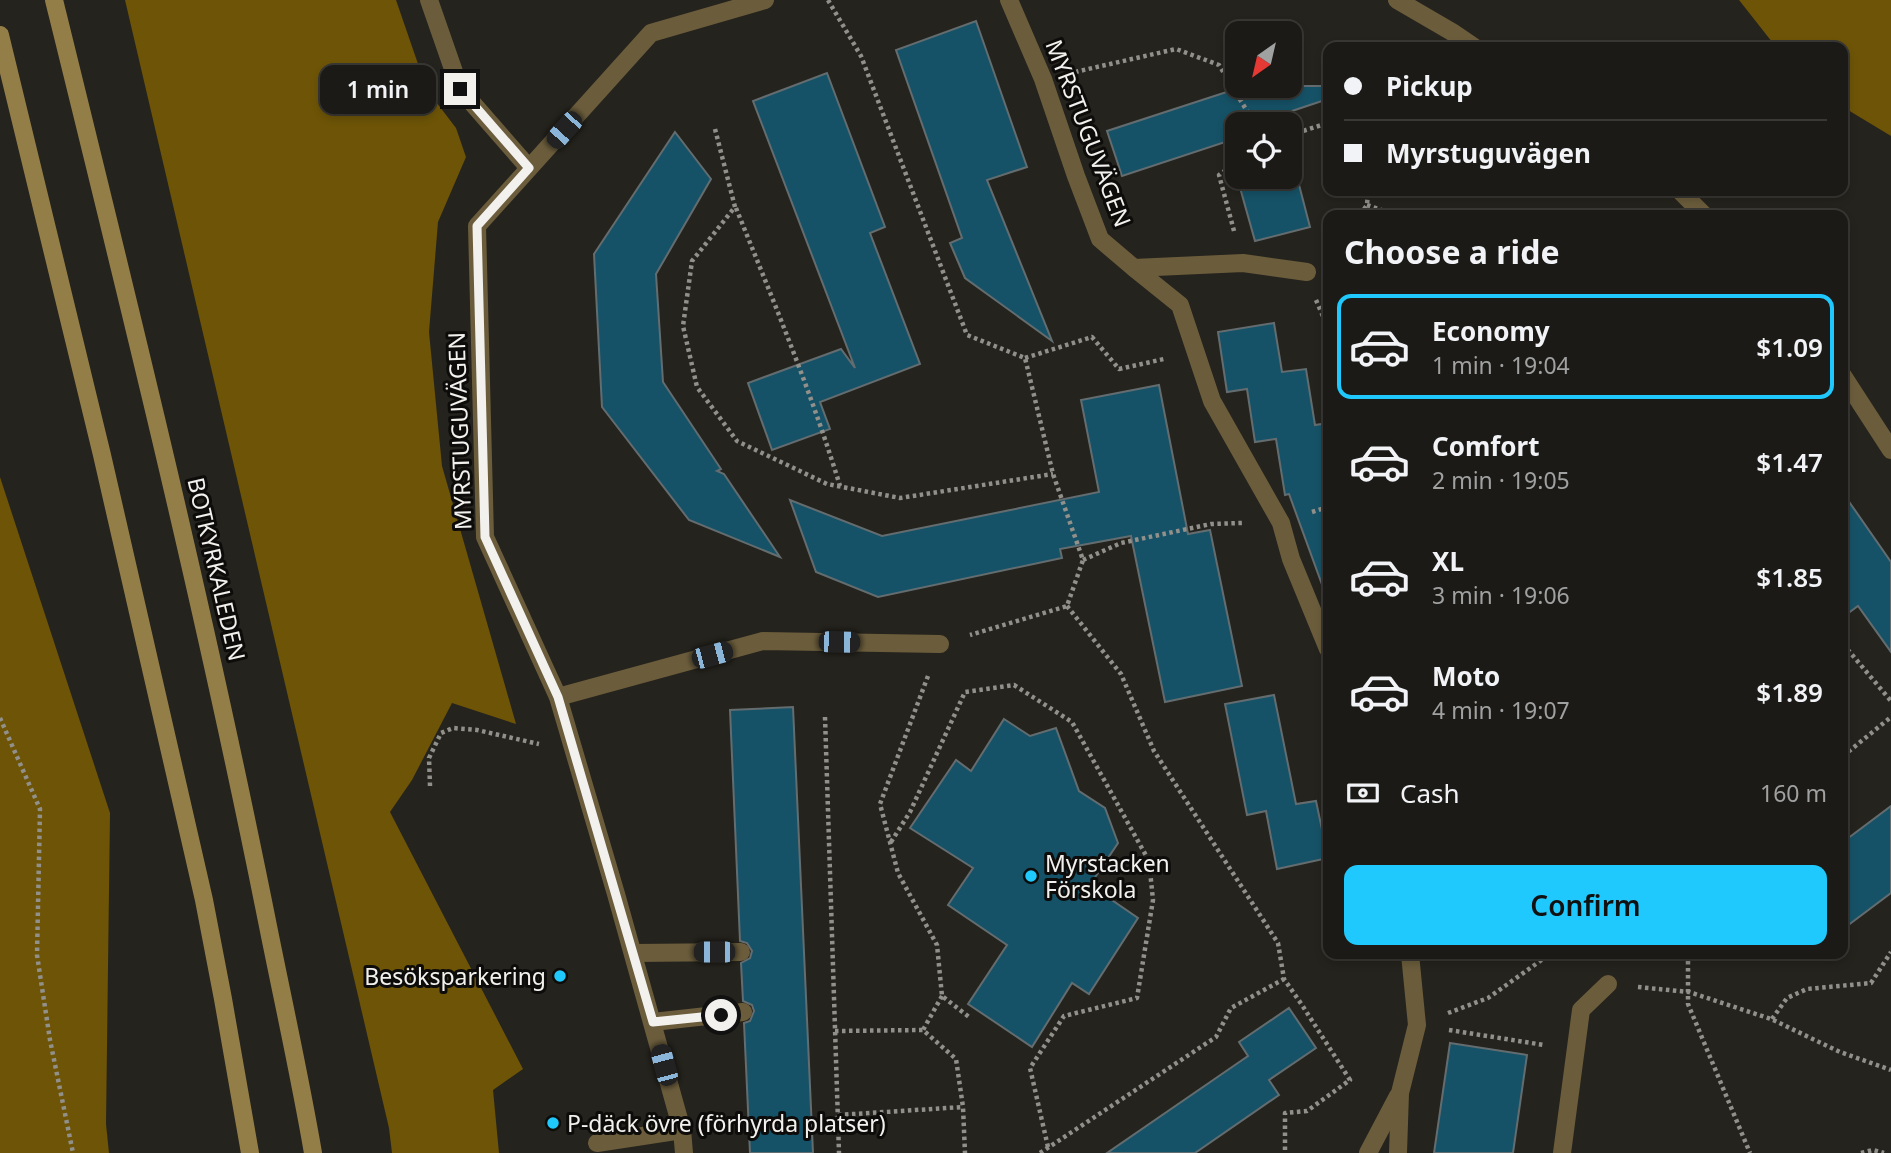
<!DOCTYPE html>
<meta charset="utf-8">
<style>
body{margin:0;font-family:"Noto Sans",sans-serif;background:#292723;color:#f1f3f6;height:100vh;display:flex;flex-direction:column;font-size:26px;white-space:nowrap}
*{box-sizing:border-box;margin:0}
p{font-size:23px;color:#a0a1a1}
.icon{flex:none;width:38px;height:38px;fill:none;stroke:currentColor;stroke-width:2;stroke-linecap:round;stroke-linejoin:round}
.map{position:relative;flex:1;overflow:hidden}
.drawer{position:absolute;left:1323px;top:210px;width:525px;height:749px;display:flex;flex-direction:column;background:#1c1a16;border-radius:14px;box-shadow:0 4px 10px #0003,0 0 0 2px #3a3835}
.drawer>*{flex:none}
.banner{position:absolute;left:1323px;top:42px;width:525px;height:154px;border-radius:14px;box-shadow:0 4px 10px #0003,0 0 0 2px #3a3835;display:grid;align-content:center;height:154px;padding:0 21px;background:#1c1a16}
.needle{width:46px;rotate:214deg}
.fabs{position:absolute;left:1225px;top:21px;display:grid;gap:14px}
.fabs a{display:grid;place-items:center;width:77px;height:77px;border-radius:14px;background:#1c1a16;box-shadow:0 4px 10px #0003,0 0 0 2px #3a3835;font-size:35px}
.end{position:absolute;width:32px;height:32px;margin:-16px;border:9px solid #f3f1ed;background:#111;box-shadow:0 0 0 4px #111}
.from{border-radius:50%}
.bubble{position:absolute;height:49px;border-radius:14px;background:#1c1a16;box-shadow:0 4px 10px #0003,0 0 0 2px #3a3835;font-size:23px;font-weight:600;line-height:49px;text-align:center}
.car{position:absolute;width:21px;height:42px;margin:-21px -10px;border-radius:9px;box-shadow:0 0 5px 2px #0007;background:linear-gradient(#222 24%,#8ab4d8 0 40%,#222 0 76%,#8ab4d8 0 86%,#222 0)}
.banner b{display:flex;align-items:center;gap:24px;height:66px;font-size:26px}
.banner b+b{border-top:2px solid #3a3835}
.banner i{width:18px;height:18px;background:#f1f3f6}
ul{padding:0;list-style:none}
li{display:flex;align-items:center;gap:21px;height:105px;margin:0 14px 10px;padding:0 7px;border:4px solid transparent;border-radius:14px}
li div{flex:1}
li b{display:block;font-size:26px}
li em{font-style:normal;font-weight:600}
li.current{border-color:#20c9fd}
li>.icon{width:63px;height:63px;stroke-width:1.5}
h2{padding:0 21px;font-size:32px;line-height:84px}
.pay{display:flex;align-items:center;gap:18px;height:77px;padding:0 21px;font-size:26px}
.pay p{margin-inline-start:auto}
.cta{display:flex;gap:14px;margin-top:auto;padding:14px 21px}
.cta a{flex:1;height:80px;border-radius:14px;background:#20c9fd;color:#111;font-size:28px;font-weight:600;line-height:80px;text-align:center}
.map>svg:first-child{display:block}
.forest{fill:#6d5407}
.building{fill:#165267;stroke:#636c6f;stroke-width:2}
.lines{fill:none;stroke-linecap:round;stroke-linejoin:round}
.path{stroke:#92908b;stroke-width:4.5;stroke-dasharray:3.5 3.5;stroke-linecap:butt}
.service{stroke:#6b5d3c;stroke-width:18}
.minor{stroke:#6b5d3c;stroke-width:18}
.secondary{stroke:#947e48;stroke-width:18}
.route{stroke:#f3f1ed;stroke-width:9}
.poi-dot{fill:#20c9fd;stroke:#0d0c0a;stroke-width:2.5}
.labels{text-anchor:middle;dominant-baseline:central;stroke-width:6;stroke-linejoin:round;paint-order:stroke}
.street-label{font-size:23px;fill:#f3f1ed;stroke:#0d0c0a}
.poi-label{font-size:23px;fill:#f3f1ed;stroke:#0d0c0a;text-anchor:start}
</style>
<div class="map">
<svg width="1891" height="1153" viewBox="0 0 1891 1153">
<rect width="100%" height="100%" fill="#25231d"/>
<g class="forest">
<path d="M125 0H396L427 90 456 128 466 157 438 222 429 332 442 466 516 724 452 703 412 780 390 812 523 1069 493 1090 499 1153H392L389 1128Z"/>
<path d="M1739 0H1891V136L1843 107V47H1776Z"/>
<path d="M0 477 110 813 106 1124 109 1153H0Z"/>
</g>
<g class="building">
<path d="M976 21 1027 167 987 180 1052 341 965 278 950 243 962 238 896 50Z"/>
<path d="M827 73 885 227 870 233 920 364 820 402 830 429 772 450 748 383 841 349 855 368 753 101Z"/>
<path d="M1245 86H1328V99L1280 115 1283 124H1237V176L1228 141 1122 176 1107 131Z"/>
<path d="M675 132 711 179 656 274 663 382 721 469 717 471 724 474 780 557 689 520 602 407 594 254Z"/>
<path d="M1290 150 1310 227 1255 241 1237 177H1290Z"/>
<path d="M1274 323 1282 372 1306 369 1315 425 1328 423V590H1324L1289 494 1285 495 1276 439 1255 442 1247 389 1227 392 1218 332Z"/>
<path d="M1159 385 1188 534 1210 530 1242 686 1165 702 1131 536 1060 549 1062 558 878 597 816 572 790 500 882 536 1099 492 1081 400Z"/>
<path d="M1843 493 1891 562V652L1858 606 1843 617Z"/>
<path d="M1274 695 1296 804 1316 801 1328 858 1277 869 1266 811 1247 815 1225 704Z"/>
<path d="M793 707 813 1153H750L744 1023 750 1021 754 1011 752 1005 743 1001 741 963 750 958 752 951 747 943 740 941 730 710Z"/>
<path d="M1004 719 1030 736 1056 728 1079 791 1105 808 1118 843 1090 885 1138 918 1089 994 1072 983 1032 1047 968 1004 1007 945 948 905 973 868 910 828 956 760 971 771Z"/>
<path d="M1891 806V893L1843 929V842Z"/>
<path d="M1289 1008 1316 1048 1269 1080 1279 1095 1195 1153H1107L1248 1056 1239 1042Z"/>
<path d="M1450 1043 1527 1055 1513 1153H1434Z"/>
</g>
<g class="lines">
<g class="path">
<path d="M828 0 861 56 967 335 1025 358 1053 474 1083 560 1067 606 970 635"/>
<path d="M1075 72 1176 49 1219 65 1255 124"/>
<path d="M715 129 735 207 692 261 683 326 697 387 737 441 827 484 900 498 1053 474"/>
<path d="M1290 135 1328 123"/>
<path d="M1367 205 1396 215"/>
<path d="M736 208C773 300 811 391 840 486"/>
<path d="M1360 215 1367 205 1368 191"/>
<path d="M1234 231 1219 175 1237 162"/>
<path d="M1316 300 1328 328"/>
<path d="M1025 358 1092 337 1119 369 1164 359"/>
<path d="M1312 512 1328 507"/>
<path d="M1083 560 1121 543 1211 524 1242 523"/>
<path d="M1067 606 1121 674 1154 751 1278 943 1284 979 1302 1005 1350 1080 1307 1111 1285 1113V1153"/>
<path d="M1843 644 1891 701"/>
<path d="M928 676 880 804 898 873 937 945 942 996 969 1017"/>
<path d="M825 717 839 1153"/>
<path d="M0 718 40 809 37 955 50 1040 73 1153"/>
<path d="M1843 756 1891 717"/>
<path d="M430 786 429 758 441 733 453 728 477 730 539 744"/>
<path d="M891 842 910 812 965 692 1014 685 1072 722 1149 861 1153 900 1137 998 1064 1016 1030 1068 1048 1147"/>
<path d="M1688 954V1004L1750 1153"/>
<path d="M1638 987 1689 992 1771 1019 1840 1052 1891 1070"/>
<path d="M942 996 923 1030 956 1059 963 1107 965 1153"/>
<path d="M1448 1013 1488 998 1550 954"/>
<path d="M1772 1019 1787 998 1807 989 1871 983 1891 952"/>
<path d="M1449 1030 1544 1045"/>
<path d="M835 1031 923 1030"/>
<path d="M838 1115 963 1107"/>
<path d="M1040 1153 1216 1037 1231 1008 1284 979"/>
<path d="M1861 1153 1873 1150 1884 1153"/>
</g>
<g class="service">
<path d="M1134 268 1180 305 1212 401 1281 523 1291 559 1328 649"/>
<path d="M633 953 741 952"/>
<path d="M653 1022 743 1012"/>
<path d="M597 1143 682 1130"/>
<path d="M1368 1153 1398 1096"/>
<path d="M1398 1153 1400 1093 1417 1025 1410 954"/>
<path d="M1562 1153 1581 1010 1608 984"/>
</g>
<g class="minor">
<path d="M429 0 460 89 529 168"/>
<path d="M1009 0 1043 79 1076 176 1100 239 1134 268 1243 263 1307 272"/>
<path d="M1397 0 1452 32 1474 47"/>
<path d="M1680 191 1704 215"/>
<path d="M1843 376 1891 450"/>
<path d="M558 697 763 641 940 644"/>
<path d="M684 1153 682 1130 616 894 558 697 485 537 477 226 651 33 765 0"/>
</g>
<g class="secondary">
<path d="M54 0C130 308 206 615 268 926 283 1001 300 1077 313 1153"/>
<path d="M0 35 102 455 204 900 223 999 250 1153"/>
</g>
</g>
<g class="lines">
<path class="route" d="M460 89 529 168 477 226 485 537 558 697 653 1022 721 1015"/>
</g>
<g class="poi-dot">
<circle cx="1031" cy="876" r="7"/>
<circle cx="560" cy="976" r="7"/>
<circle cx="553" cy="1123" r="7"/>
</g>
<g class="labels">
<g class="street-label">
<text transform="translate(1089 133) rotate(69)">MYRSTUGUVÄGEN</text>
<text transform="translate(459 431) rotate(-92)">MYRSTUGUVÄGEN</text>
<text transform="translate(217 569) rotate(77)">BOTKYRKALEDEN</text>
</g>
<g class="poi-label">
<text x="1045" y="863">Myrstacken<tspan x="1045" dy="26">Förskola</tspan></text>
<text x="546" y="976" text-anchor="end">Besöksparkering</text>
<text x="567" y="1123">P-däck övre (förhyrda platser)</text>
</g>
</g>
</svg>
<div class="fabs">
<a><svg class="needle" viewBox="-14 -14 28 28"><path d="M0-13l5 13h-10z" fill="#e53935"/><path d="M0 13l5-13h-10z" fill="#a0a1a1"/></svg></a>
<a><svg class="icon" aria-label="locate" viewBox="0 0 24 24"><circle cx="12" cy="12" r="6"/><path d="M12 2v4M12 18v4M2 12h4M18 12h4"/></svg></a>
</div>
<i class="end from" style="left:721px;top:1015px"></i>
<i class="end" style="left:460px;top:89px"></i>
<div class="bubble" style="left:320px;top:65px;width:116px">1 min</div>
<i class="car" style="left:564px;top:130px;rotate:222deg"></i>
<i class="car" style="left:839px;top:642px;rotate:91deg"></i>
<i class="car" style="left:712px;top:655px;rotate:75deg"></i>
<i class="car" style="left:714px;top:952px;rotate:270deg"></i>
<i class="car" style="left:664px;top:1065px;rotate:345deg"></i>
<div class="banner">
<b><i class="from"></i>Pickup</b>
<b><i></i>Myrstuguvägen</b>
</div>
<section class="drawer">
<h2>Choose a ride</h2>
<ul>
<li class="current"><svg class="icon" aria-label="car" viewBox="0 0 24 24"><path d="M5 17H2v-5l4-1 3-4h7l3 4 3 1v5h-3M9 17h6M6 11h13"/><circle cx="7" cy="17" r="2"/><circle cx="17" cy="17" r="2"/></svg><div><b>Economy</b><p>1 min · 19:04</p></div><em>$1.09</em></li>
<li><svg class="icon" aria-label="car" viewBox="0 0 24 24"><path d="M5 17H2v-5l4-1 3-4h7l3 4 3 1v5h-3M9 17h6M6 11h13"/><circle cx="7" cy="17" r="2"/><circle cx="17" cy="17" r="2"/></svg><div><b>Comfort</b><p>2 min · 19:05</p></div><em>$1.47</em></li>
<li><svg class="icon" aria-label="car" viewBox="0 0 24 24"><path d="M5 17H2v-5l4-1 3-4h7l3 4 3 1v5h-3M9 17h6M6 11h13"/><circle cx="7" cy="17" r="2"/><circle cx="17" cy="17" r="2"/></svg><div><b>XL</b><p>3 min · 19:06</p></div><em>$1.85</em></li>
<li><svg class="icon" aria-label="car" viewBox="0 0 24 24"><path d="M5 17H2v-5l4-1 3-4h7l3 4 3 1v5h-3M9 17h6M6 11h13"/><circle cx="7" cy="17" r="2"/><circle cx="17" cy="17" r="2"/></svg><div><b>Moto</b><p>4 min · 19:07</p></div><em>$1.89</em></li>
</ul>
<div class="pay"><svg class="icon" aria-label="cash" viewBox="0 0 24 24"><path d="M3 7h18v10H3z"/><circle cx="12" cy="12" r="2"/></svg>Cash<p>160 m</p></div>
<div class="cta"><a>Confirm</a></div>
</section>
</div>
